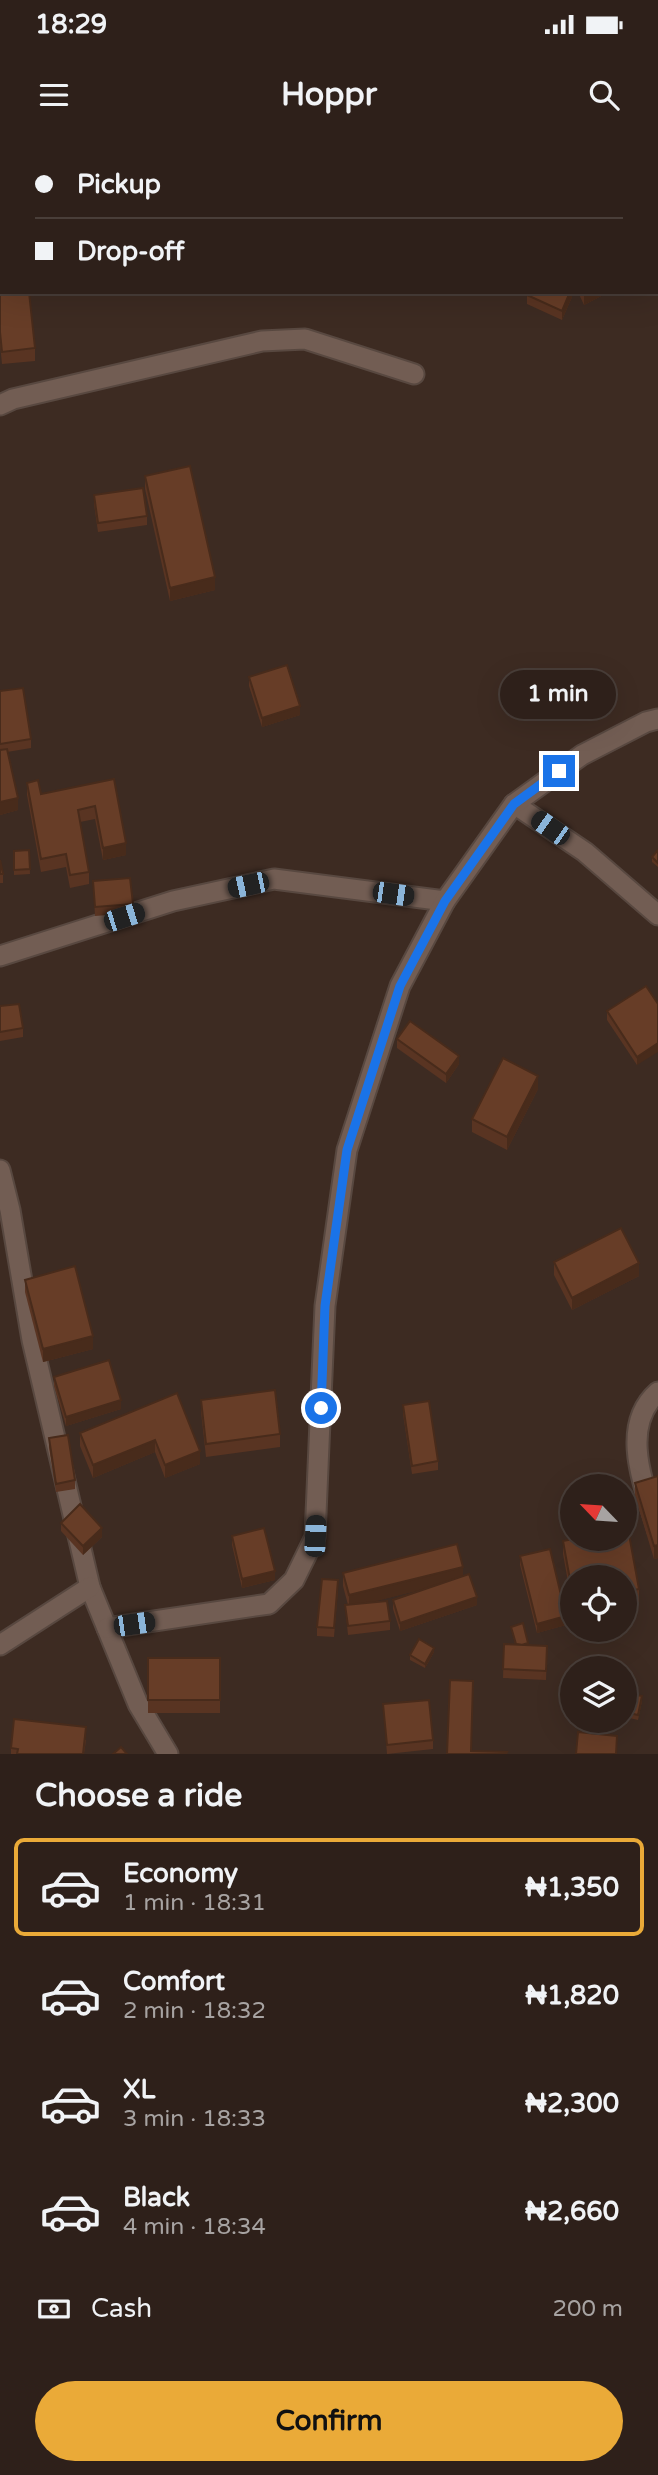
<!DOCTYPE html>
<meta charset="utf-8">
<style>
body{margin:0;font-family:"Varela Round",sans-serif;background:#3a2d27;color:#f1f3f6;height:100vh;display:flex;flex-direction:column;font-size:26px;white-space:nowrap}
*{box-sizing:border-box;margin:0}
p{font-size:23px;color:#a7a3a2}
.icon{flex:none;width:38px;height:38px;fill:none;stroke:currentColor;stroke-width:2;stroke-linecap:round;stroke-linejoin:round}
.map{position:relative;height:1614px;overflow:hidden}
.drawer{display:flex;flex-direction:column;background:#2e201a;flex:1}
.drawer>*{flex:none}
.banner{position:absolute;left:0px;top:0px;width:658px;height:154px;box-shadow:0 7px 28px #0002,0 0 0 2px #493e39;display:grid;align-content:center;height:154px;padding:0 35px;background:#2e201a}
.needle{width:46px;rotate:295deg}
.controls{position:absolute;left:560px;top:1334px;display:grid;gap:14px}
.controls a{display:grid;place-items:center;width:77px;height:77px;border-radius:50%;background:#2e201a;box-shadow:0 7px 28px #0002,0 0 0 2px #493e39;font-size:35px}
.end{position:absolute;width:32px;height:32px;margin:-16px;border:9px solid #1a73e8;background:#fff;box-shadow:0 0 0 4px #fff}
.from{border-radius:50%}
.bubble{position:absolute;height:49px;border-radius:24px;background:#2e201a;box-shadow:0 7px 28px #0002,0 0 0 2px #493e39;font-size:23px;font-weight:800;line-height:49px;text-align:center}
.car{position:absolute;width:21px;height:42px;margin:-21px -10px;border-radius:9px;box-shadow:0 0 5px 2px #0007;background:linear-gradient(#222 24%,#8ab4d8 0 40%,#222 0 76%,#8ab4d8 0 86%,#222 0)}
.banner b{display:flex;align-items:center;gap:24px;height:66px;font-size:26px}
.banner b+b{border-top:2px solid #493e39}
.banner i{width:18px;height:18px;background:#f1f3f6}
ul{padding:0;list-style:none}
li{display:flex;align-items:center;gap:21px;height:98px;margin:0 14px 10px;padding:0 21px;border:4px solid transparent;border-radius:10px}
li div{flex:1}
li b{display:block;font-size:26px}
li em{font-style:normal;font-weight:800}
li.selected{border-color:#eaaa38}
li>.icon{width:63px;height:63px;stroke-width:1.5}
h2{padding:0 35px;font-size:32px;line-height:84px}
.pay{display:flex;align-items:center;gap:18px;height:77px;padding:0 35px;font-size:26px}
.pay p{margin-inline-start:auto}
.button{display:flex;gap:14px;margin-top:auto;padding:14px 35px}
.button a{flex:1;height:80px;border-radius:42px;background:#eaaa38;color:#111;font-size:28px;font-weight:800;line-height:80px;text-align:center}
.status{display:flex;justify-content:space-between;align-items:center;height:49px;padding:0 35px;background:#2e201a;direction:ltr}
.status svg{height:19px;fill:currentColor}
header{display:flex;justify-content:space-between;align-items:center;height:91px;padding:0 35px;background:#2e201a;font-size:32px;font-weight:800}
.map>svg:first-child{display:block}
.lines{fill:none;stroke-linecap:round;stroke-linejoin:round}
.minor-casing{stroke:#584840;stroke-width:23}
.minor{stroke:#725d53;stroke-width:19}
.wall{fill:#593422}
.shaded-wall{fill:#482b1b}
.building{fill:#673d27;stroke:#482b1b;stroke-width:2}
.route{stroke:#1a73e8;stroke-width:9}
</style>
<div class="status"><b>18:29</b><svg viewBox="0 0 49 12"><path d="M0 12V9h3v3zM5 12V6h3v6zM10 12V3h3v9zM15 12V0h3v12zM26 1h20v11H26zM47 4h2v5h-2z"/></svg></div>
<header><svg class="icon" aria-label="menu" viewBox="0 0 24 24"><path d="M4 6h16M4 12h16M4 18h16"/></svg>Hoppr<svg class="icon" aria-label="search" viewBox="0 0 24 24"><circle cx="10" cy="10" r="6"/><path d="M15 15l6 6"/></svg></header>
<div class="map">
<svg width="658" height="1614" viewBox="0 0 658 1614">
<rect width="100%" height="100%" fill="#3d2b22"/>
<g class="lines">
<defs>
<g id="minor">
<path d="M0 265 13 259 262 201 305 199 414 234"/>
<path d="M514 664 585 712 658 775"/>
<path d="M0 816 173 761 274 739 445 761"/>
<path d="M0 1030 10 1070 32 1200 90 1447 138 1564 168 1614"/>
<path d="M658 1252C618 1287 645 1348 658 1391"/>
<path d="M107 1488 269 1464 294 1440 315 1397 325 1166 347 1010 400 846 445 761 514 664 582 615 646 582 658 579"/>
<path d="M0 1505 90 1447"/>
</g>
</defs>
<use href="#minor" class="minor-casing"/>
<use href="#minor" class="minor"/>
</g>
<g class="wall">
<path d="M0 99 35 208V221L2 224 0 204Z"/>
<path d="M572 152V157L562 180 527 164V155Z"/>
<path d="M578 152H609L584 165Z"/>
<path d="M145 336 215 450 170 461 145 349Z"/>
<path d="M94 355 147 376V385L98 392 94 364Z"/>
<path d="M249 537 300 575 262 587 249 546Z"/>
<path d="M0 551 31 599V608L7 612 18 670 0 675Z"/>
<path d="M114 639 126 715 103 720 95 679 80 682 89 732V744L70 748 66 727 41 732 27 655V643L41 654Z"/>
<path d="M29 710 30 734 14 735V711Z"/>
<path d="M658 710V727L652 722V717Z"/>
<path d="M0 720 3 734V743H0Z"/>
<path d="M93 741 133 764V773L95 776Z"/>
<path d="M658 864 637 925 607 880V871Z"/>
<path d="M0 866 23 888V897L0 901Z"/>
<path d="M397 899 459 924 446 943 397 908Z"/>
<path d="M538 949 507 1010 472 992V979Z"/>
<path d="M554 1122 639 1136 572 1170 554 1135Z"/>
<path d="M25 1140 93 1209 43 1222 25 1152Z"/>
<path d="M54 1237 121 1269 66 1286 54 1246Z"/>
<path d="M177 1253 200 1324 165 1338 155 1312 93 1338 80 1306V1293Z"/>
<path d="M201 1260 280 1294V1307L206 1317 201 1272Z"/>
<path d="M403 1265 438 1321V1330L412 1334 403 1274Z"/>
<path d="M49 1298 75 1340V1349L56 1352 49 1307Z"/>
<path d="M658 1336V1418L654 1419 635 1356V1343Z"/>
<path d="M61 1383 102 1397 83 1415 61 1391Z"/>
<path d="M625 1389H628L639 1449V1462L625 1465V1437H572V1464L563 1414V1401L578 1398H625Z"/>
<path d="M232 1396 275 1440 242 1448 232 1405Z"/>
<path d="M520 1416 566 1485 537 1493 520 1425Z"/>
<path d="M343 1433 463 1436 477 1465 400 1491 393 1469V1460L427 1448 371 1462 390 1481V1490L348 1495 345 1465H348L343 1446Z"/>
<path d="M338 1449 334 1497 317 1496V1487Z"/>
<path d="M511 1487 528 1505 547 1515 546 1540 503 1538 504 1504H515Z"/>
<path d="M434 1512 425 1528 410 1520V1515Z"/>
<rect x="148" y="1518" width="72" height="55"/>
<path d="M642 1561 638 1580 625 1577V1563Z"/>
<path d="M383 1564 433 1600V1609L387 1614Z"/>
<path d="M86 1600 84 1614H11V1608Z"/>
</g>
<g class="shaded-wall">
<path d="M570 152H572V157L562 180V171Z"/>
<path d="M584 152H609L584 165Z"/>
<path d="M215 437V450L170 461V448Z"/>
<path d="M300 566V575L262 587V578Z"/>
<path d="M18 658V670L0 675V662Z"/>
<path d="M126 703V715L103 720V708Z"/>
<path d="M658 903V912L637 925V917Z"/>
<path d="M459 916V924L446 943V934Z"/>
<path d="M538 936V949L507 1010V997Z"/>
<path d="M639 1123V1136L572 1170V1158Z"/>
<path d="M93 1196V1209L43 1222V1209Z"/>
<path d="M121 1260V1269L66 1286V1277Z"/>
<path d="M155 1300V1312L93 1338V1325Z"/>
<path d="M200 1311V1324L165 1338V1325Z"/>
<path d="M102 1388V1397L83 1415V1406Z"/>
<path d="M658 1405V1418L654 1419V1406Z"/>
<path d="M463 1427V1439L349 1468V1455Z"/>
<path d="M275 1431V1440L242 1448V1439Z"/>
<path d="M477 1457V1465L400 1491V1483Z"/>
<path d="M566 1476V1485L537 1493V1484Z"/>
<path d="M434 1508V1512L425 1528V1524Z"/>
</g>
<g class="building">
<rect x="0" y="46" width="2" height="39"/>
<path d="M0 99H2V152H29L35 208 2 212 0 192Z"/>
<path d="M529 152H570L562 171 527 155Z"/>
<path d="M190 326 215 437 170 448 145 336Z"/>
<path d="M143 348 147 376 98 383 94 355Z"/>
<path d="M287 525 300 566 262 578 249 537Z"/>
<path d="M23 548 31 599 0 604V551Z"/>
<path d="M7 609 18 658 0 662V610Z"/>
<path d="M114 639 126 703 103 708 95 666 78 670 89 732 70 735 66 714 41 719 27 643 38 640 41 654Z"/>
<path d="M29 710 30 729 14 730V711Z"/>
<path d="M658 710V723L652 717Z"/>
<path d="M0 720 3 734H0Z"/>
<path d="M130 738 133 764 95 767 93 741Z"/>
<path d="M646 846 658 864V903L637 917 607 871Z"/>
<path d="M19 864 23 888 0 892V866Z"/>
<path d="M410 881 459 916 446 934 397 899Z"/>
<path d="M503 918 538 936 507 997 472 979Z"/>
<path d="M621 1088 639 1123 572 1158 554 1122Z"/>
<path d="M75 1126 93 1196 43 1209 25 1140Z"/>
<path d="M109 1220 121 1260 66 1277 54 1237Z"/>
<path d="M275 1250 280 1294 206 1304 201 1260Z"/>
<path d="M177 1253 200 1311 165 1325 155 1300 93 1325 80 1293Z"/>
<path d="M429 1261 438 1321 412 1326 403 1265Z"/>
<path d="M68 1295 75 1340 56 1344 49 1298Z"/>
<path d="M658 1336V1405L654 1406 635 1343Z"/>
<path d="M80 1364 102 1388 83 1406 61 1383Z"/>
<path d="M264 1388 275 1431 242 1439 232 1396Z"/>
<path d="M625 1389H628L639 1449 625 1452V1437H572V1451L563 1401 578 1398H625Z"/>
<path d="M457 1404 463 1427 349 1455 343 1433Z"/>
<path d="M550 1409 566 1476 537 1484 520 1416Z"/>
<path d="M469 1434 477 1457 400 1483 393 1460Z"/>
<path d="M322 1439 338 1440 334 1488 317 1487Z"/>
<path d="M387 1461 390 1481 348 1486 345 1465Z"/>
<path d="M523 1483 528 1503 522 1505 516 1504 511 1487Z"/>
<path d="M419 1499 434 1508 425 1524 410 1515Z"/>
<path d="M504 1504 547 1506 546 1531 503 1529Z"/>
<rect x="148" y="1518" width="72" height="42"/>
<path d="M450 1540 473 1541 471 1611 507 1612 506 1614H447Z"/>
<path d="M627 1553 642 1556 638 1575 625 1572V1563Z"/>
<path d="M429 1560 433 1600 387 1605 383 1564Z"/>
<path d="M14 1579 86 1587 83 1614H17L18 1609 11 1608Z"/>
<path d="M578 1592 617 1596 616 1614H576Z"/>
<path d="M121 1607 127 1614H113Z"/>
</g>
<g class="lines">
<path class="route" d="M321 1268 325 1166 347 1010 400 846 445 761 514 664 559 631"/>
</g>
</svg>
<div class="controls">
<a><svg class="needle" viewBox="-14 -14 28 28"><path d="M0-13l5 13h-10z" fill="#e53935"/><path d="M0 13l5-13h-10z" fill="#a7a3a2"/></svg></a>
<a><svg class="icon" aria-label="locate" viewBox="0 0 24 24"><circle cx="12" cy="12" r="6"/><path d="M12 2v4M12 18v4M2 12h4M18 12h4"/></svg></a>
<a><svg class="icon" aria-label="layers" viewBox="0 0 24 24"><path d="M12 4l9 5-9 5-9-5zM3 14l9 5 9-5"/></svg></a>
</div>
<i class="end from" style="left:321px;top:1268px"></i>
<i class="end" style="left:559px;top:631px"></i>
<div class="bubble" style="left:500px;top:530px;width:116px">1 min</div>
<i class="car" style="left:550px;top:688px;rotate:305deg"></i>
<i class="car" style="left:248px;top:745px;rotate:258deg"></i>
<i class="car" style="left:393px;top:754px;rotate:98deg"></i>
<i class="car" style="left:124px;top:777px;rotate:72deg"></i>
<i class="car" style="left:315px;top:1396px;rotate:3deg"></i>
<i class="car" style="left:134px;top:1484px;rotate:82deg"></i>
<div class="banner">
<b><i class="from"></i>Pickup</b>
<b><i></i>Drop-off</b>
</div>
</div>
<section class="drawer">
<h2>Choose a ride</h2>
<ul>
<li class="selected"><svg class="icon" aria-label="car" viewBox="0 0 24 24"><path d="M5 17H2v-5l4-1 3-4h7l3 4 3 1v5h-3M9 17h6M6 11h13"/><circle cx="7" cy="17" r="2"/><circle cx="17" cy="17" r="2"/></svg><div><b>Economy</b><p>1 min · 18:31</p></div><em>₦1,350</em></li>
<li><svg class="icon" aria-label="car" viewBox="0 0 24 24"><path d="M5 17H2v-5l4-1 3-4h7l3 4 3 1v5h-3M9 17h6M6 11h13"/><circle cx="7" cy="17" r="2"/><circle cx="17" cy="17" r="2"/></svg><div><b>Comfort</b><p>2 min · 18:32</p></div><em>₦1,820</em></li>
<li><svg class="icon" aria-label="car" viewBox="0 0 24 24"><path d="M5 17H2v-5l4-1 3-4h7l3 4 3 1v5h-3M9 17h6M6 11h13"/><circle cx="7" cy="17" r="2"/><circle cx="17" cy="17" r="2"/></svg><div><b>XL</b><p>3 min · 18:33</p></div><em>₦2,300</em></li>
<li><svg class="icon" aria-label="car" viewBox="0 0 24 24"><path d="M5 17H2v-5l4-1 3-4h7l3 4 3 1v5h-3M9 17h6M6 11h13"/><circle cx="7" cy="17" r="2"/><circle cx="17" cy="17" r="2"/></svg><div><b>Black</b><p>4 min · 18:34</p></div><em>₦2,660</em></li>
</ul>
<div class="pay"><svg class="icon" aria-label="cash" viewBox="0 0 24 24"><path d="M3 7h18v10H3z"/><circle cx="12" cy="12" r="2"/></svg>Cash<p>200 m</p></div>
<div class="button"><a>Confirm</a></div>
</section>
